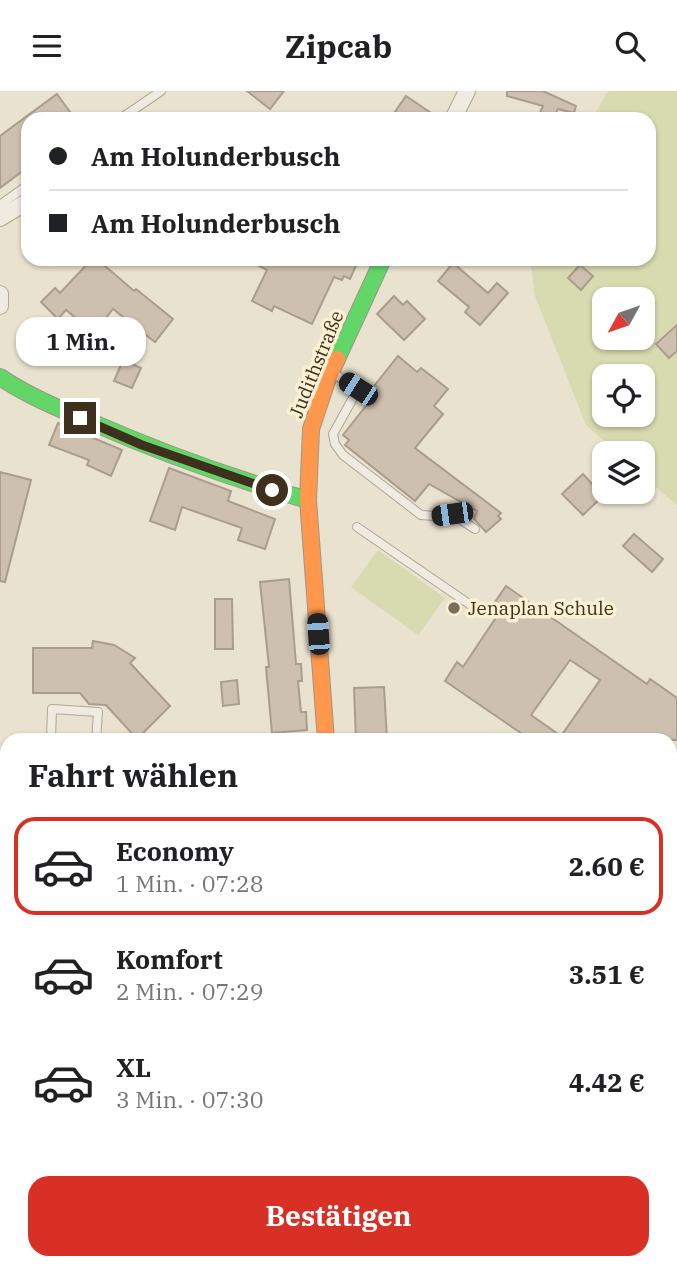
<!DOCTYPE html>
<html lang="de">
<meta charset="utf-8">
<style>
body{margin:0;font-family:"IBM Plex Serif",serif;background:#f2f2f2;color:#202124;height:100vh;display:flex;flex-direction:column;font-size:26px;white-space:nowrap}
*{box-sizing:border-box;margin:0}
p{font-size:23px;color:#757577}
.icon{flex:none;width:38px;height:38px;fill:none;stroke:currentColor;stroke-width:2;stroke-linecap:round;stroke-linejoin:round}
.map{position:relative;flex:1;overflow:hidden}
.sheet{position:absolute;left:0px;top:642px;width:677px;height:537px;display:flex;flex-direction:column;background:#fff;border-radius:21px 21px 0 0;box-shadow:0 2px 5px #0004}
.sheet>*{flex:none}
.banner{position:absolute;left:21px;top:21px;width:635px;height:154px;border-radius:21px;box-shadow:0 2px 5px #0004;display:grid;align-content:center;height:154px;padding:0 28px;background:#fff}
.needle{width:46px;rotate:230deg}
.fabs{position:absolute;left:592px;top:196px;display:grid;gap:14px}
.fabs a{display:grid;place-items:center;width:63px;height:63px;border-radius:14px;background:#fff;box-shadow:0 2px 5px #0004;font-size:35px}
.end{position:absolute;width:32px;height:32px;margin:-16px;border:9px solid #3f2f1d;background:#fff;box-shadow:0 0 0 4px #fff}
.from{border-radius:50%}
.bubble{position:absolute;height:49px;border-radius:21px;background:#fff;box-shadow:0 2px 5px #0004;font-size:23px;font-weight:700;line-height:49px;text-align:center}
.car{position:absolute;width:21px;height:42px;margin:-21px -10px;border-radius:9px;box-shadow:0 0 5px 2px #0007;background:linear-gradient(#222 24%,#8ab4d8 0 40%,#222 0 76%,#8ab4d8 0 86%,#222 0)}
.banner b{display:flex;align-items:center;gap:24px;height:66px;font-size:26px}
.banner b+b{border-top:2px solid #e0e0e0}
.banner i{width:18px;height:18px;background:#202124}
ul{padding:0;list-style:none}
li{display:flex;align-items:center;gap:21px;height:98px;margin:0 14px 10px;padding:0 14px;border:4px solid transparent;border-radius:21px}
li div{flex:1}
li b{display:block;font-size:26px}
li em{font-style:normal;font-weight:700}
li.active{border-color:#d93025}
li>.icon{width:63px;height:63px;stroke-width:1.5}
h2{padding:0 28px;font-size:32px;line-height:84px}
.action{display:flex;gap:14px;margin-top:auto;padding:14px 28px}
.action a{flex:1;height:80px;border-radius:21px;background:#d93025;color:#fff;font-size:28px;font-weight:700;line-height:80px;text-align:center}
header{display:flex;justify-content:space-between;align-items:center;height:91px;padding:0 28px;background:#fff;font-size:32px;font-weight:700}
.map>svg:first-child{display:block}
.green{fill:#d8daaf;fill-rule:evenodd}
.building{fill:#cec0ae;stroke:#aa9d8d;stroke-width:2;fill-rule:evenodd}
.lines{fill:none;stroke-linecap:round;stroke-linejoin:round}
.lane-casing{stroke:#aea697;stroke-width:10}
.street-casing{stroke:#aea697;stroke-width:18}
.fast-casing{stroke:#9e9687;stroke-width:18}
.slow-casing{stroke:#9e9687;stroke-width:18}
.lane{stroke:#f0ebe1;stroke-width:8}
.street{stroke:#f0ebe1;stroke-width:16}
.fast{stroke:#63d668;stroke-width:16}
.slow{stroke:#ff974d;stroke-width:16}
.route{stroke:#3f2f1d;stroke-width:9}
.poi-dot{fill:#7a6e5b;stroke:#faf0d4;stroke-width:2.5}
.labels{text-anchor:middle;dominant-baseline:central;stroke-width:7;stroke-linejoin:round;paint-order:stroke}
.street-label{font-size:19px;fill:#3f2f1d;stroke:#faf0d4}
.poi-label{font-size:19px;fill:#3f2f1d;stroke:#faf0d4;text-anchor:start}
</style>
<header><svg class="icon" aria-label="menu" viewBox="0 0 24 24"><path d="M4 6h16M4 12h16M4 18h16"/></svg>Zipcab<svg class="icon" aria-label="search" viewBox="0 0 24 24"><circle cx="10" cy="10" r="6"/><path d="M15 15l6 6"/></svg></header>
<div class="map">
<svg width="677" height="1178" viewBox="0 0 677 1178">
<rect width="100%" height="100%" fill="#e9e2ce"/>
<g class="green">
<path d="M608 0H677V414L642 384V362H618L586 334 535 205 530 168H649V28H592ZM604 208H642V247H604ZM604 285H642V324H604Z"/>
<path d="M378 459 445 507 418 544 351 496Z"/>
</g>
<g class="building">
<path d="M247 0H284L270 18Z"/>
<path d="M507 0H543L576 15 574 22 558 18 553 28H548L539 24 543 15 507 5Z"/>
<path d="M57 3 75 28H28V76L0 97V45Z"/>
<path d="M406 5 440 28H390Z"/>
<path d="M92 168H97L134 200 136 198 173 228 155 251 113 218 94 242 66 219 58 228 41 211 55 197 60 202Z"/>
<path d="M246 168H308L321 174 324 168H359L350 188 344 185 342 189 334 186 312 233 274 215 272 220 252 210 267 179Z"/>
<path d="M453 172 488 202 497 192 508 202 480 234 465 221 469 216 438 190Z"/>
<path d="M580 174 593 185 581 199 568 187Z"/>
<path d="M394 205 403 214 407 210 425 228 404 249 377 223Z"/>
<path d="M677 234V260L669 267 656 253Z"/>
<path d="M398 265 417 281 421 277 448 298 434 315 443 323 415 357 501 422 498 425 501 428 486 441 474 428 477 420 429 393 415 410 345 354 349 349 343 344 376 302 371 299Z"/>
<path d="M123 269 141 277 132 297 114 290Z"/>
<path d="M58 332 122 359 111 385 87 374 89 369 49 354Z"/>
<path d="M169 377 231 400 228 410 275 428 265 458 238 449 242 437 182 416 175 439 150 430Z"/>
<path d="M0 381 31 389 5 491 0 490Z"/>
<path d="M583 383 603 405 583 424 562 403Z"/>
<path d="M634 443 663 468 652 481 623 455Z"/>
<path d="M289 488 296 573H301L302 590H298L301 621H306L307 639 272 642 266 576H269L260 491Z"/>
<path d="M506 495 647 593 650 588 677 607V649H531L445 590 457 571 463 576 501 519 493 514ZM570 569 600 589 561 645 531 624Z"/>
<path d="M215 508H232L233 558H215Z"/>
<path d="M93 550 114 554 135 567 130 572 170 615 137 648 106 614 89 613 80 602H33V557H92Z"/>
<path d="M237 589 239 613 223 615 221 591Z"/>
<path d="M384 596 387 649H356L354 597Z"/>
</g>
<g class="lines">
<defs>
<g id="lane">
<path d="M120 28 161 0"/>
<path d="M0 114 28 94"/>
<path d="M331 281 358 298 333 343 335 353 343 364 421 424 436 425 452 423 475 438"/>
<path d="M357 436 472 515"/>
<path d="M51 649 52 618 98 621 96 649"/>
</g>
<g id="street">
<path d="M453 28 467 0"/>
<path d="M0 127 28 110"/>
<path d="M0 203V215"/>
<path d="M0 802H7"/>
<path d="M670 859 677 862"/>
<path d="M670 919 677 898"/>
<path d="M0 983H7"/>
<path d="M670 1124 677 1127"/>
<path d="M588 1172 609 1178"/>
<path d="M427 1178 428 1172"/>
<path d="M630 1178 632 1172"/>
</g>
<g id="fast">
<path d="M337 268 383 168"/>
<path d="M0 286C28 305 60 318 91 331 162 362 234 388 308 409"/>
</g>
<path id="slow" d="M326 649 308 409 311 338 327 290 337 268"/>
</defs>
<use href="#lane" class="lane-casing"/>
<use href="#street" class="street-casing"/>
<use href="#fast" class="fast-casing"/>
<use href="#slow" class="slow-casing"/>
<use href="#lane" class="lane"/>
<use href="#street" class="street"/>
<use href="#fast" class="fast"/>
<use href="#slow" class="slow"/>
</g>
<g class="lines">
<path class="route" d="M80 327 142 354 272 399"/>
</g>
<circle class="poi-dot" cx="454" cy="517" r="7"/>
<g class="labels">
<g class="street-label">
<text transform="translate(316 273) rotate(-68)">Judithstraße</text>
</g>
<g class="poi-label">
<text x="468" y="517">Jenaplan Schule</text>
</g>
</g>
</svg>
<div class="fabs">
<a><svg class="needle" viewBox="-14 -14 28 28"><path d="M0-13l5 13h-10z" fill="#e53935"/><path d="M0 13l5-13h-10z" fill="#757577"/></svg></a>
<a><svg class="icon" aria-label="locate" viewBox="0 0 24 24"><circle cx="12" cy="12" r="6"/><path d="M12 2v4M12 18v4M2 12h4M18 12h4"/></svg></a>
<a><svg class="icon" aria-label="layers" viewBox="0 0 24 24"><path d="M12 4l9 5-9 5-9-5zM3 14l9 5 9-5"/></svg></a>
</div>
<i class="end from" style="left:272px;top:399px"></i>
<i class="end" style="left:80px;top:327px"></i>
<div class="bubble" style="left:16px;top:226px;width:130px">1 Min.</div>
<i class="car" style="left:358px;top:298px;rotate:303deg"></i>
<i class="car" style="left:452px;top:423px;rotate:262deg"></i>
<i class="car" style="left:318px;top:543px;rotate:356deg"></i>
<div class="banner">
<b><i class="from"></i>Am Holunderbusch</b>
<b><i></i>Am Holunderbusch</b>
</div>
<section class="sheet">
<h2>Fahrt wählen</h2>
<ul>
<li class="active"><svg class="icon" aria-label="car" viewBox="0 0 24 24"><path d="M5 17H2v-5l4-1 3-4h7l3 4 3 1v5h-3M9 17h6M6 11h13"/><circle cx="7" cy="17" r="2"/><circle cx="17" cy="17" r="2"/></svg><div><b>Economy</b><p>1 Min. · 07:28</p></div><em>2.60 €</em></li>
<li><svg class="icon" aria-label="car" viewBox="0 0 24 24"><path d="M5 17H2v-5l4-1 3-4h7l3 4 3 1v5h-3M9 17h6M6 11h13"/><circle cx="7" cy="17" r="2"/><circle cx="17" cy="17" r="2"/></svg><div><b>Komfort</b><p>2 Min. · 07:29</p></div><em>3.51 €</em></li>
<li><svg class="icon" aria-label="car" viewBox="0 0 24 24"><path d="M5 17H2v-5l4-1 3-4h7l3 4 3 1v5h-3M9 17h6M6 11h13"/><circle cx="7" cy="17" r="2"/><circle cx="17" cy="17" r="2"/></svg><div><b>XL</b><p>3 Min. · 07:30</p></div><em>4.42 €</em></li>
</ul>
<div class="action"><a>Bestätigen</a></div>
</section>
</div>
